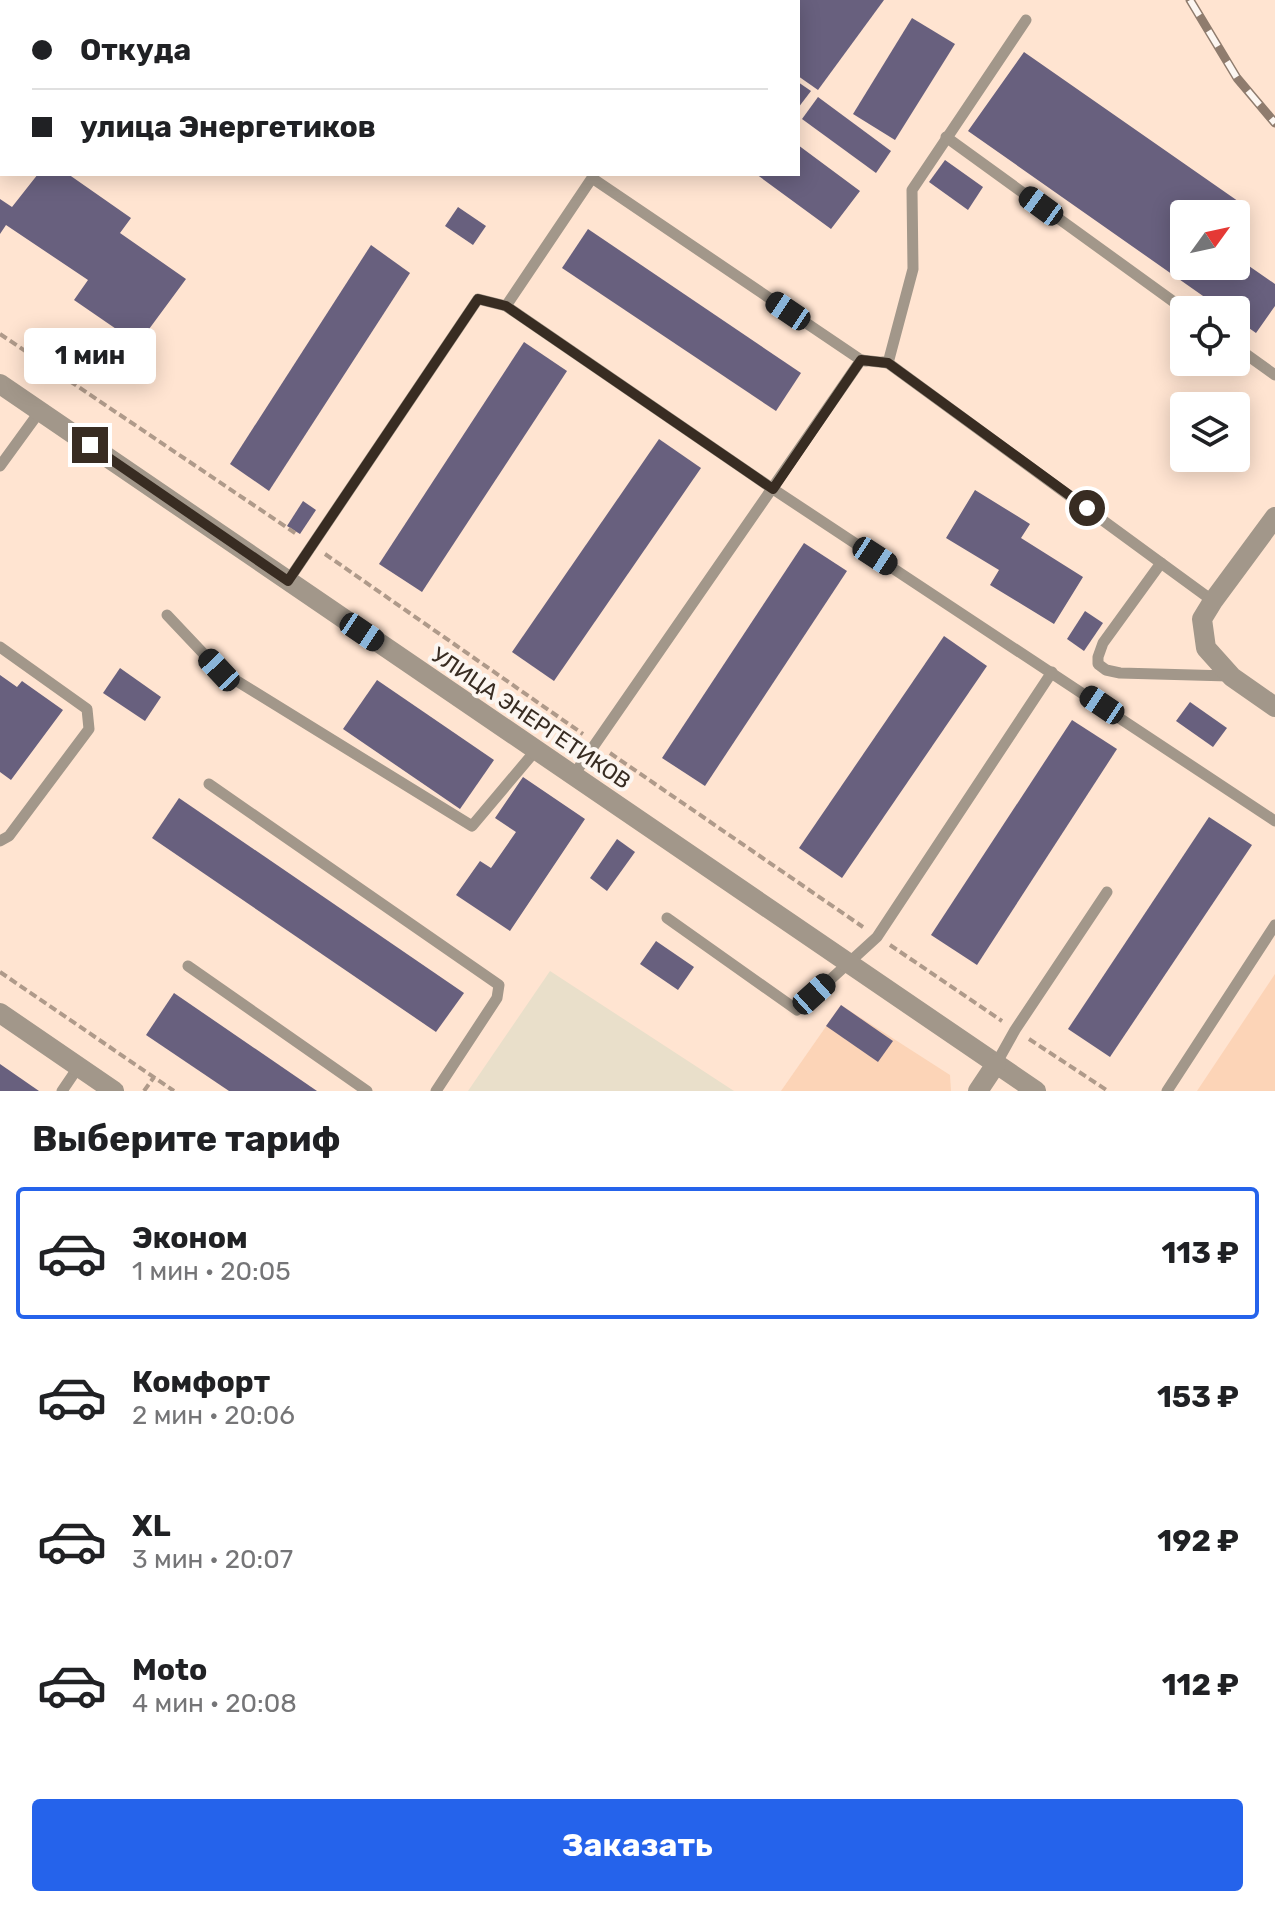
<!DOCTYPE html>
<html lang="ru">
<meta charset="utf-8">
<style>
body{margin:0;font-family:Rubik,sans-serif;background:#f6f6f6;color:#202124;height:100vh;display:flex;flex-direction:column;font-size:30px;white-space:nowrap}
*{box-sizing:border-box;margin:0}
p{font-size:26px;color:#757577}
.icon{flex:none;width:44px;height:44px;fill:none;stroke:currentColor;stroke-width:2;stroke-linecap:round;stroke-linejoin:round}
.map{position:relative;height:1091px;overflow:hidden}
.side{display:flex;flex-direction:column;background:#fff;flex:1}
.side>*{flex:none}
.hud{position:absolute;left:0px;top:0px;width:800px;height:176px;box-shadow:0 4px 20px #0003;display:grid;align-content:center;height:176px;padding:0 32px;background:#fff}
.needle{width:52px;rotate:57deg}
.fabs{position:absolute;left:1170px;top:200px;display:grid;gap:16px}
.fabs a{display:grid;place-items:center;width:80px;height:80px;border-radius:8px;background:#fff;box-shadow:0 4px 20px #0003;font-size:40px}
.end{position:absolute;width:36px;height:36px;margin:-18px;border:10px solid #382c22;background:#fff;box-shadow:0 0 0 4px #fff}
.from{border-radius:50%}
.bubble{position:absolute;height:56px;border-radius:8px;background:#fff;box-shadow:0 4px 20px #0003;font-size:26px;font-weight:700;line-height:56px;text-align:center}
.car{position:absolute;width:24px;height:48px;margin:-24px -12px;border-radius:10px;box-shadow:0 0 6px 2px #0007;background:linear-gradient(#222 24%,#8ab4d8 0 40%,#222 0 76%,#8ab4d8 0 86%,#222 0)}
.hud b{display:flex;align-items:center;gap:28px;height:76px;font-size:30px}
.hud b+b{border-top:2px solid #e0e0e0}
.hud i{width:20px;height:20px;background:#202124}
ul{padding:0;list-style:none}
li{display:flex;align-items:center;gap:24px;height:132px;margin:0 16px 12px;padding:0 16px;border:4px solid transparent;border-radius:8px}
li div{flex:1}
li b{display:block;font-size:30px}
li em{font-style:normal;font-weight:700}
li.selected{border-color:#2563eb}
li>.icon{width:72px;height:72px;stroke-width:1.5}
h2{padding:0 32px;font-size:36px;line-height:96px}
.action{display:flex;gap:16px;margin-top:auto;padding:16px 32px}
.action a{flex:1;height:92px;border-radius:8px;background:#2563eb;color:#fff;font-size:32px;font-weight:700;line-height:92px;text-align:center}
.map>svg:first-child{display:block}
.commercial{fill:#e9dfca}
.built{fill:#fcd4b7}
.building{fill:#68607e}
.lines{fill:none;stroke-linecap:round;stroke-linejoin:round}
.path{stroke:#af9a8a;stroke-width:4;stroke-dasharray:8 4;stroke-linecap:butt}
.service{stroke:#a2978a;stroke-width:11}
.minor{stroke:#a2978a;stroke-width:20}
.rail-casing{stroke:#8f7c6e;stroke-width:9}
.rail{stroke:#fcf6f1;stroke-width:6;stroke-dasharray:18;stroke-linecap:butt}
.route{stroke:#382c22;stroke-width:10}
.labels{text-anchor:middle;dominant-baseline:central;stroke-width:8;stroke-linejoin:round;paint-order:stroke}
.street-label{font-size:22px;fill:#382c22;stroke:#fcf6f1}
</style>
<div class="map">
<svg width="1275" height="1091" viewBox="0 0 1275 1091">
<rect width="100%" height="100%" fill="#ffe4d1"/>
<path class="commercial" d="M550 971 734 1091H468Z"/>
<g class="built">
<path d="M1275 974V1091H1197Z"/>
<path d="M841 1005 950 1075 951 1091H781Z"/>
</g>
<g class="building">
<path d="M798 0H884L818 90 798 76Z"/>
<path d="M912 18 955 44 895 140 853 114Z"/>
<path d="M1024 52 1245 206 1236 218V214H1184V266H1236V257L1275 284V306L1256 333 1236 319V310H1223L968 131Z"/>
<path d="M798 82 811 91 798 108Z"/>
<path d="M818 97 891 151 876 173 802 119Z"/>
<path d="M798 145 860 191 831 229 756 174H798Z"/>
<path d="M945 160 983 187 968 210 929 182Z"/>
<path d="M38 174H68L131 218 120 233 186 279 138 344 74 300 88 280 6 225 0 234V199L12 207Z"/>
<path d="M458 207 486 226 473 245 445 226Z"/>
<path d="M588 229 801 373 776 411 562 268Z"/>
<path d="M371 245 410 273 269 491 230 464Z"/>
<path d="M524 342 567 371 422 592 379 564Z"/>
<path d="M659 439 701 468 554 681 512 652Z"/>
<path d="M975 490 1030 524 1021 538 1083 577 1054 624 990 585 999 570 946 538Z"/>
<path d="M303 501 316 510 300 534 287 526Z"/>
<path d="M804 543 847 571 705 786 662 758Z"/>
<path d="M1085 611 1103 623 1084 651 1067 639Z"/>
<path d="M944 636 987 666 842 878 799 848Z"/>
<path d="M120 668 161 697 145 721 103 693Z"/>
<path d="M0 675 17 687 22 681 63 710 11 780 0 772Z"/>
<path d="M377 680 494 760 460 809 343 729Z"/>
<path d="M1190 702 1227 728 1213 747 1176 721Z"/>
<path d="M1072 720 1117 749 977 965 931 935Z"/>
<path d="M523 777 585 819 510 931 456 895 480 861 491 868 516 832 495 818Z"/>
<path d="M179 798 464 993 436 1032 152 838Z"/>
<path d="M1209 817 1252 845 1110 1057 1068 1029Z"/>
<path d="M617 839 635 852 607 891 590 878Z"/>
<path d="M656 941 694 967 678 990 640 964Z"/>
<path d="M174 993 317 1091H229L146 1035Z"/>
<path d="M841 1005 893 1041 878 1062 826 1026Z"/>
<path d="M0 1064 39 1091H0Z"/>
</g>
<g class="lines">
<g class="path">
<path d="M0 334 298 535"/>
<path d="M325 554 583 734"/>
<path d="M610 753 863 927"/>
<path d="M890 945 1002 1021"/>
<path d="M0 972 174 1091"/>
<path d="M1029 1039 1108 1091"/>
<path d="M144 1091 154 1077"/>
</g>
<g class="service">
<path d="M946 137 1185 310"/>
<path d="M506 306 592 178 861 360 866 361"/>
<path d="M1236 347 1275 375"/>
<path d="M883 362 888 363 1161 563"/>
<path d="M0 466 40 411"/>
<path d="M288 581 478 299 506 306 773 489 1275 821"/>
<path d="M1213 601 1161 563 1103 643 1098 657V664L1106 670 1120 673 1229 676"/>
<path d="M167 615 219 670 472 826 536 750"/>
<path d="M0 647 87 709 89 729 9 836 0 841"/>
<path d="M573 776 861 360 888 363 913 269 912 190 1026 20"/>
<path d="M209 784 499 985 497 998 436 1091"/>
<path d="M667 918 797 1010 877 937 1052 672"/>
<path d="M188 966 367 1091"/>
<path d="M996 1064 1015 1030 1107 892"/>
<path d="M62 1091 79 1066"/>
<path d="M1167 1091 1275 925"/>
</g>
<g class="minor">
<path d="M0 384 1036 1091"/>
<path d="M1275 517 1213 601 1202 619 1206 648 1232 677 1275 707"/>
<path d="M0 1013 114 1091"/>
<path d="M978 1091 996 1064"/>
</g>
<defs>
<path id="rail" d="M1190 0 1237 78 1275 123"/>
</defs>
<use href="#rail" class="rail-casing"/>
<use href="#rail" class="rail"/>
</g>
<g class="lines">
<path class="route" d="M90 445 288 581 478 299 506 306 773 489 861 360 888 363 1087 508"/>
</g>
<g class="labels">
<g class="street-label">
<text transform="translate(531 718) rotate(34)">УЛИЦА ЭНЕРГЕТИКОВ</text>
</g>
</g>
</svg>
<div class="fabs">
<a><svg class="needle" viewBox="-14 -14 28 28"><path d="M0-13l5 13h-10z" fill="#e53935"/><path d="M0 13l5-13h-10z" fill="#757577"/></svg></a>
<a><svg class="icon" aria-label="locate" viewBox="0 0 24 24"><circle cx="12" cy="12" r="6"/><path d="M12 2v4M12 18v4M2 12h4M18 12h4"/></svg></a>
<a><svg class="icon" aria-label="layers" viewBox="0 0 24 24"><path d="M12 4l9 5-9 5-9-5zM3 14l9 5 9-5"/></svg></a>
</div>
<i class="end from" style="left:1087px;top:508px"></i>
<i class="end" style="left:90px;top:445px"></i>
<div class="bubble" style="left:24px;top:328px;width:132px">1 мин</div>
<i class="car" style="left:1041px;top:206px;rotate:306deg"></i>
<i class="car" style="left:788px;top:311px;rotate:304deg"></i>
<i class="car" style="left:875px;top:556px;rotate:123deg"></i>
<i class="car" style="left:362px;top:632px;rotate:124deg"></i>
<i class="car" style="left:219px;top:670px;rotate:317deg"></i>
<i class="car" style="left:1102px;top:705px;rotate:304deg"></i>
<i class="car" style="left:814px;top:994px;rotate:48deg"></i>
<div class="hud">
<b><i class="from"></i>Откуда</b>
<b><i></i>улица Энергетиков</b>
</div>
</div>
<section class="side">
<h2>Выберите тариф</h2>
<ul>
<li class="selected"><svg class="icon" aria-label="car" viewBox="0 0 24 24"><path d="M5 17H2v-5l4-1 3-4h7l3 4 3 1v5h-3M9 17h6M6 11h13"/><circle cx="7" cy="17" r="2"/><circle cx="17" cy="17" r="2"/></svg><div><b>Эконом</b><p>1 мин · 20:05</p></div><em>113 ₽</em></li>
<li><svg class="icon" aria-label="car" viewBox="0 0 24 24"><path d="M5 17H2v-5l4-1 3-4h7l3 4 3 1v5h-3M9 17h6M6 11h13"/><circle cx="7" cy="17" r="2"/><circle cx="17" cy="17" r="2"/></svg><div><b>Комфорт</b><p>2 мин · 20:06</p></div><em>153 ₽</em></li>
<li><svg class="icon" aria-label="car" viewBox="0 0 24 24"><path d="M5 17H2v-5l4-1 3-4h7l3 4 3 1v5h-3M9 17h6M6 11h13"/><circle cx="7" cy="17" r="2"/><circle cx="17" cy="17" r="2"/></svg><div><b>XL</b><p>3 мин · 20:07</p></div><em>192 ₽</em></li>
<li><svg class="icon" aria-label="car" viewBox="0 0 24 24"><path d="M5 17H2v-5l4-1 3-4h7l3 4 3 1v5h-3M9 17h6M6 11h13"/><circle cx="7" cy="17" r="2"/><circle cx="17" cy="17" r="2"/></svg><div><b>Moto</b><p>4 мин · 20:08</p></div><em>112 ₽</em></li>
</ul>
<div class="action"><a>Заказать</a></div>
</section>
